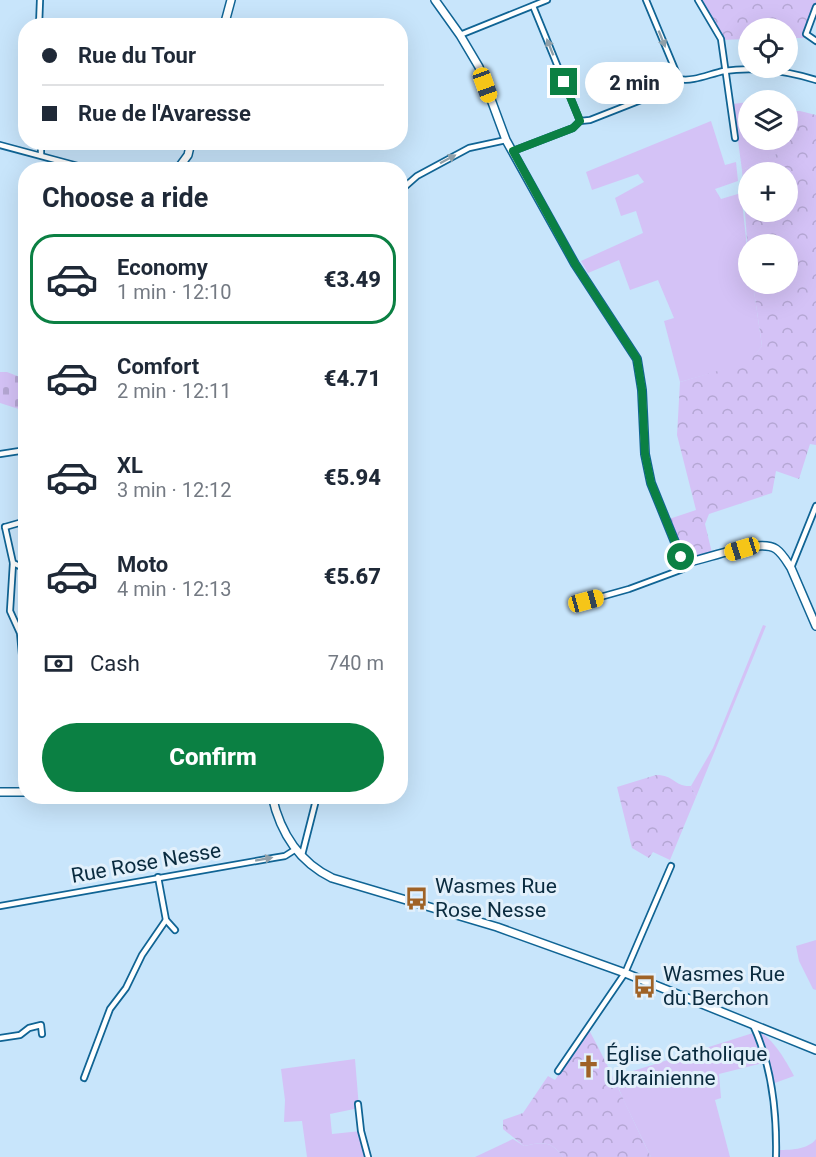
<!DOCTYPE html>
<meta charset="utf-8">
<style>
body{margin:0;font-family:Roboto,sans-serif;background:#f2f2f3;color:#1f2937;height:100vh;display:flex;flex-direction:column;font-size:22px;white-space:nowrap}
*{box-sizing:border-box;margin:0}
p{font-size:20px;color:#747a83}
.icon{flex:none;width:33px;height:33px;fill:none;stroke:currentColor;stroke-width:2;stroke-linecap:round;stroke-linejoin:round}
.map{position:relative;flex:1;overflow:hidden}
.details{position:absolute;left:18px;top:162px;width:390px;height:642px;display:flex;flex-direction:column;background:#fff;border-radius:24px;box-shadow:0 6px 24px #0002}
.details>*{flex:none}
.banner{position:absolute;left:18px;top:18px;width:390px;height:132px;border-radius:24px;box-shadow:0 6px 24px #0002;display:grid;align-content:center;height:132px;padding:0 24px;background:#fff}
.fabs{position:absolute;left:738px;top:18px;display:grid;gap:12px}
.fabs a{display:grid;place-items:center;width:60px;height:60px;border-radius:50%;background:#fff;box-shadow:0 6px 24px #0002;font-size:30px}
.end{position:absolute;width:27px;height:27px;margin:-14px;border:8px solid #0b8043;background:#fff;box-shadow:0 0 0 3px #fff}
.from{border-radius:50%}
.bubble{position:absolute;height:42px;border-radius:21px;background:#fff;box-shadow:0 6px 24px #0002;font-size:20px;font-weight:800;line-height:42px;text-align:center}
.car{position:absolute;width:18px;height:36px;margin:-18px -9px;border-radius:8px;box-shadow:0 0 4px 2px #0007;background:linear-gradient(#f5c518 24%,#345 0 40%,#f5c518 0 76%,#345 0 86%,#f5c518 0)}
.banner b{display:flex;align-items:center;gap:21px;height:57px;font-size:22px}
.banner b+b{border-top:2px solid #e0e1e3}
.banner i{width:15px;height:15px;background:#1f2937}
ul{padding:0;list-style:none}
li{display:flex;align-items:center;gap:18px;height:90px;margin:0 12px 9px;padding:0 12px;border:3px solid transparent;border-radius:24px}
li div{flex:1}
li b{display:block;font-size:22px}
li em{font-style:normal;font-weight:800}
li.current{border-color:#0b8043}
li>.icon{width:54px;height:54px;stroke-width:1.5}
h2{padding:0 24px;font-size:27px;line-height:72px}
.pay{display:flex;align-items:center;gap:15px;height:66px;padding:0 24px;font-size:22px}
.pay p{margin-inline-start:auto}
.button{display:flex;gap:12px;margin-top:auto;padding:12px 24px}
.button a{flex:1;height:69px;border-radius:36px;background:#0b8043;color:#fff;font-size:24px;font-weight:800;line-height:69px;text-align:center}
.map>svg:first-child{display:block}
.green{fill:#d4c2f6}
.forest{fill:url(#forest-crowns);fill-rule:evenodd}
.cemetery{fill:url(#cemetery-stones)}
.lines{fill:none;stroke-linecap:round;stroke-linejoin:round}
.street-casing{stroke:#106494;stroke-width:8}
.secondary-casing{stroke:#106494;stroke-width:10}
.street{stroke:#fff;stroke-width:4.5}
.secondary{stroke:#fff;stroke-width:7}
.oneway{fill:#91a0a9}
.route{stroke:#0b8043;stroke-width:8}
.labels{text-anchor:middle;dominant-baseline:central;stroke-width:6;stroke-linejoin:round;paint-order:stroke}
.street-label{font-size:21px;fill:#0a2b3f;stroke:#e2f0fb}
.poi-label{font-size:21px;fill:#0a2b3f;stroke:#e2f0fb;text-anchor:start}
</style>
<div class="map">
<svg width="816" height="1157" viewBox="0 0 816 1157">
<defs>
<pattern id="forest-crowns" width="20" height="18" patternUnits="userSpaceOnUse" patternTransform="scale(1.5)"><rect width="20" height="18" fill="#d4c2f6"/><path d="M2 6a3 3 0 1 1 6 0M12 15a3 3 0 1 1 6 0" fill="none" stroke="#b5a7d4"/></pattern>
<pattern id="cemetery-stones" width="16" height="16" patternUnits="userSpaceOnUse" patternTransform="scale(1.5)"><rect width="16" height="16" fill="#d4c2f6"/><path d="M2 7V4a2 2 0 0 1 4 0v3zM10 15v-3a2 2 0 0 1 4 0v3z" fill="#b5a7d4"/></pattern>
</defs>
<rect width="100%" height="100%" fill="#c8e5fb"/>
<g class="green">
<path d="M748 102V140H778L780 153 742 170 733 104Z"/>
<path d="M711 121 725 165 736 162 738 181 715 189 721 199 741 193 748 256V284H753L762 346 748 363 680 382 664 321 674 318 658 280 630 290 619 260 588 273 581 261 643 233 636 211 621 216 615 198 644 182 638 174 592 190 586 172Z"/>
<path d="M763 625 766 626 696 797 691 786 713 748Z"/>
<path d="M816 940V990L813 989 799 961 796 946Z"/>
<path d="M753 1033 763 1063 719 1074 721 1098 715 1100 730 1157H651L624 1101 614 1077Z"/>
<path d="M761 1033C774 1040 787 1063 794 1076L772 1084 759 1036Z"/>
<path d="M355 1059 359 1108 330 1114 332 1134 361 1131 368 1157H307L302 1121 284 1122 285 1100 281 1069Z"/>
<path d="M513 1139 524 1146C542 1142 551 1140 563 1157H475Z"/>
<path d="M816 1139V1157H775L776 1150C789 1150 808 1150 816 1139Z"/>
</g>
<g class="forest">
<path d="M699 0H816V6L805 38H788V28H748V39L721 40Z"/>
<path d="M788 111H800L816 115V445L810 444 799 479 776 471 772 493 709 514 705 524 712 553 694 556 679 545 669 519 696 510 677 435 680 382 748 362 762 346 753 284H788V244H748V254L742 170 779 153 778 140H788ZM748 172H788V212H748Z"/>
<path d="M656 775C675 775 674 787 691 786L696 797 670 860 653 852 649 858 632 848 617 787Z"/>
<path d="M589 1030C612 1072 630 1115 651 1157H563C551 1140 542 1142 524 1146L503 1129V1120L523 1113 548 1076 555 1080Z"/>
</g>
<path class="cemetery" d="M0 372H7L25 379V411L0 403Z"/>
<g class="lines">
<defs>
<g id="street">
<path d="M646 0 679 79"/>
<path d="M698 0 721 39 735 138"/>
<path d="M533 6 580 121"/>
<path d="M816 7 806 34 816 41"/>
<path d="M39 26 40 0"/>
<path d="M460 35 547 0"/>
<path d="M41 142V155"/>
<path d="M0 145 93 170"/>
<path d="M513 151 573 128 580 121 590 120 669 89 679 79C693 82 709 74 724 71 756 66 786 71 816 80"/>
<path d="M400 191 417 176 469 148 506 140"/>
<path d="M0 454 26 450"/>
<path d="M5 527 13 563 26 569"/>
<path d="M5 527 26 521"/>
<path d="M13 563 10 611 20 633 23 666"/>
<path d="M791 568 816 506"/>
<path d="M586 601 629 589 683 569 685 561"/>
<path d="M302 855 317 796"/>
<path d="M158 877 166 920 175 930"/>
<path d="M0 906 273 858 285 856 296 849"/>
<path d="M753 1025C772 1066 777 1112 776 1157"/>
<path d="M0 1038 20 1035 29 1028 41 1025 42 1034"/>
<path d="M558 1071 625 973 671 866"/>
<path d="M84 1078 110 1009 126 988 142 955 166 920"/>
<path d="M358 1104 361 1131 368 1157"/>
</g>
<g id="secondary">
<path d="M435 0 460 35 479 67 506 140 575 264 637 359 642 390 645 454 651 483 681 557 689 562C710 558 760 538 776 549 783 554 787 562 791 568L816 626"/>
<path d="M224 26 231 0"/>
<path d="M177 170 188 155 191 142"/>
<path d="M0 792H26"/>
<path d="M272 796C280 832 299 862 332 878L497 927 625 973 816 1050"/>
</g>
</defs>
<use href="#street" class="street-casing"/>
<use href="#secondary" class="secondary-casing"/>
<use href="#street" class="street"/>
<use href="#secondary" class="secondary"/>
</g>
<defs><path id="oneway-solid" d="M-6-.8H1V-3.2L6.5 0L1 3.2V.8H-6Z" transform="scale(1.5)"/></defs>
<g class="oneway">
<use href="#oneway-solid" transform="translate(662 39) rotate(68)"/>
<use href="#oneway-solid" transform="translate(550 47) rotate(-112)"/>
<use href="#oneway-solid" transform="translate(448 159) rotate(-28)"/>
<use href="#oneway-solid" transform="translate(264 859) rotate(-10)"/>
</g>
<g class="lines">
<path class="route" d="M564 82 580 121 573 128 513 151 575 264 637 359 642 390 645 454 651 483 681 557"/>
</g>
<defs>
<symbol id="bus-bare" viewBox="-9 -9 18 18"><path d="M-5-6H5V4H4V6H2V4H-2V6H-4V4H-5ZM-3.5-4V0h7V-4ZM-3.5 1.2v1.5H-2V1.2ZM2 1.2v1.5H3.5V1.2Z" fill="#9f6226" stroke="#e2f0fb" stroke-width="2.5" paint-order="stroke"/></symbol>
<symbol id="church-bare" viewBox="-9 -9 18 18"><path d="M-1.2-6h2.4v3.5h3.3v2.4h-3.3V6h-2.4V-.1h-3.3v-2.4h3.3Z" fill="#9f6226" stroke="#e2f0fb" stroke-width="2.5" paint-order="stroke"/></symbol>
</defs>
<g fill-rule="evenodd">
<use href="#bus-bare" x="400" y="882" width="33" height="33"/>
<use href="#bus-bare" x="628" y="970" width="33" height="33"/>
<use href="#church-bare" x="572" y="1050" width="33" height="33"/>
</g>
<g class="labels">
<g class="street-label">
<text transform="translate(146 863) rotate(-10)">Rue Rose Nesse</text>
</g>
<g class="poi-label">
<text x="435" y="886">Wasmes Rue<tspan x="435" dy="24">Rose Nesse</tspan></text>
<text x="663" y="974">Wasmes Rue<tspan x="663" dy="24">du Berchon</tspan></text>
<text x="606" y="1054">Église Catholique<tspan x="606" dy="24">Ukrainienne</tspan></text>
</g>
</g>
</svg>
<div class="fabs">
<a><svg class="icon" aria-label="locate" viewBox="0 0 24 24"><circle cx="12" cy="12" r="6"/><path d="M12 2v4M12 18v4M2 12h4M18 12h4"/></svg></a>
<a><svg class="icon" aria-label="layers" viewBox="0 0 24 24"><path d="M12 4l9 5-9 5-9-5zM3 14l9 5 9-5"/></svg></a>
<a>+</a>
<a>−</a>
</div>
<i class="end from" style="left:681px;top:557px"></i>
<i class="end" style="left:564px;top:82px"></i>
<div class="bubble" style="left:585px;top:62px;width:99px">2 min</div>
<i class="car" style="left:485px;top:85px;rotate:160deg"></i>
<i class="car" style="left:742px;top:549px;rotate:253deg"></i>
<i class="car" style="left:586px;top:601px;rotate:75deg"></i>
<div class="banner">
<b><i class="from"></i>Rue du Tour</b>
<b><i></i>Rue de l'Avaresse</b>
</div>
<section class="details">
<h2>Choose a ride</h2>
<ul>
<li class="current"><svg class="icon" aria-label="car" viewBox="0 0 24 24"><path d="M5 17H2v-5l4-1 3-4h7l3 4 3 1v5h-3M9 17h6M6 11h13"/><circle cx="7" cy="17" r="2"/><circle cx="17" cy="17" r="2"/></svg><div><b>Economy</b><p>1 min · 12:10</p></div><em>€3.49</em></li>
<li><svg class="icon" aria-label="car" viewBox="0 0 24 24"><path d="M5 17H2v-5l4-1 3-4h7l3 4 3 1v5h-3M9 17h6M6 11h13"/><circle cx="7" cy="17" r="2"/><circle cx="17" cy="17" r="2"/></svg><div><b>Comfort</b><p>2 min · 12:11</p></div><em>€4.71</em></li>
<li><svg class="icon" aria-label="car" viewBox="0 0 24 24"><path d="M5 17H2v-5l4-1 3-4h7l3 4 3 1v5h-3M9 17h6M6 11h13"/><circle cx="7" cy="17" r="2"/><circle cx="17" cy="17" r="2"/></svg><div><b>XL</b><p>3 min · 12:12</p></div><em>€5.94</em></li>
<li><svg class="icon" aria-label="car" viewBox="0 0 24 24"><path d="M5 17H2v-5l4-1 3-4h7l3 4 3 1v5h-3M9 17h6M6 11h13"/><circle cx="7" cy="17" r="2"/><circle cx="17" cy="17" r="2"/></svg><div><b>Moto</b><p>4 min · 12:13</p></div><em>€5.67</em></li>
</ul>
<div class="pay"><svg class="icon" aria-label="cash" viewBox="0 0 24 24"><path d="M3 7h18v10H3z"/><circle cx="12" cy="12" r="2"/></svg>Cash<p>740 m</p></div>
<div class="button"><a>Confirm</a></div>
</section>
</div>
